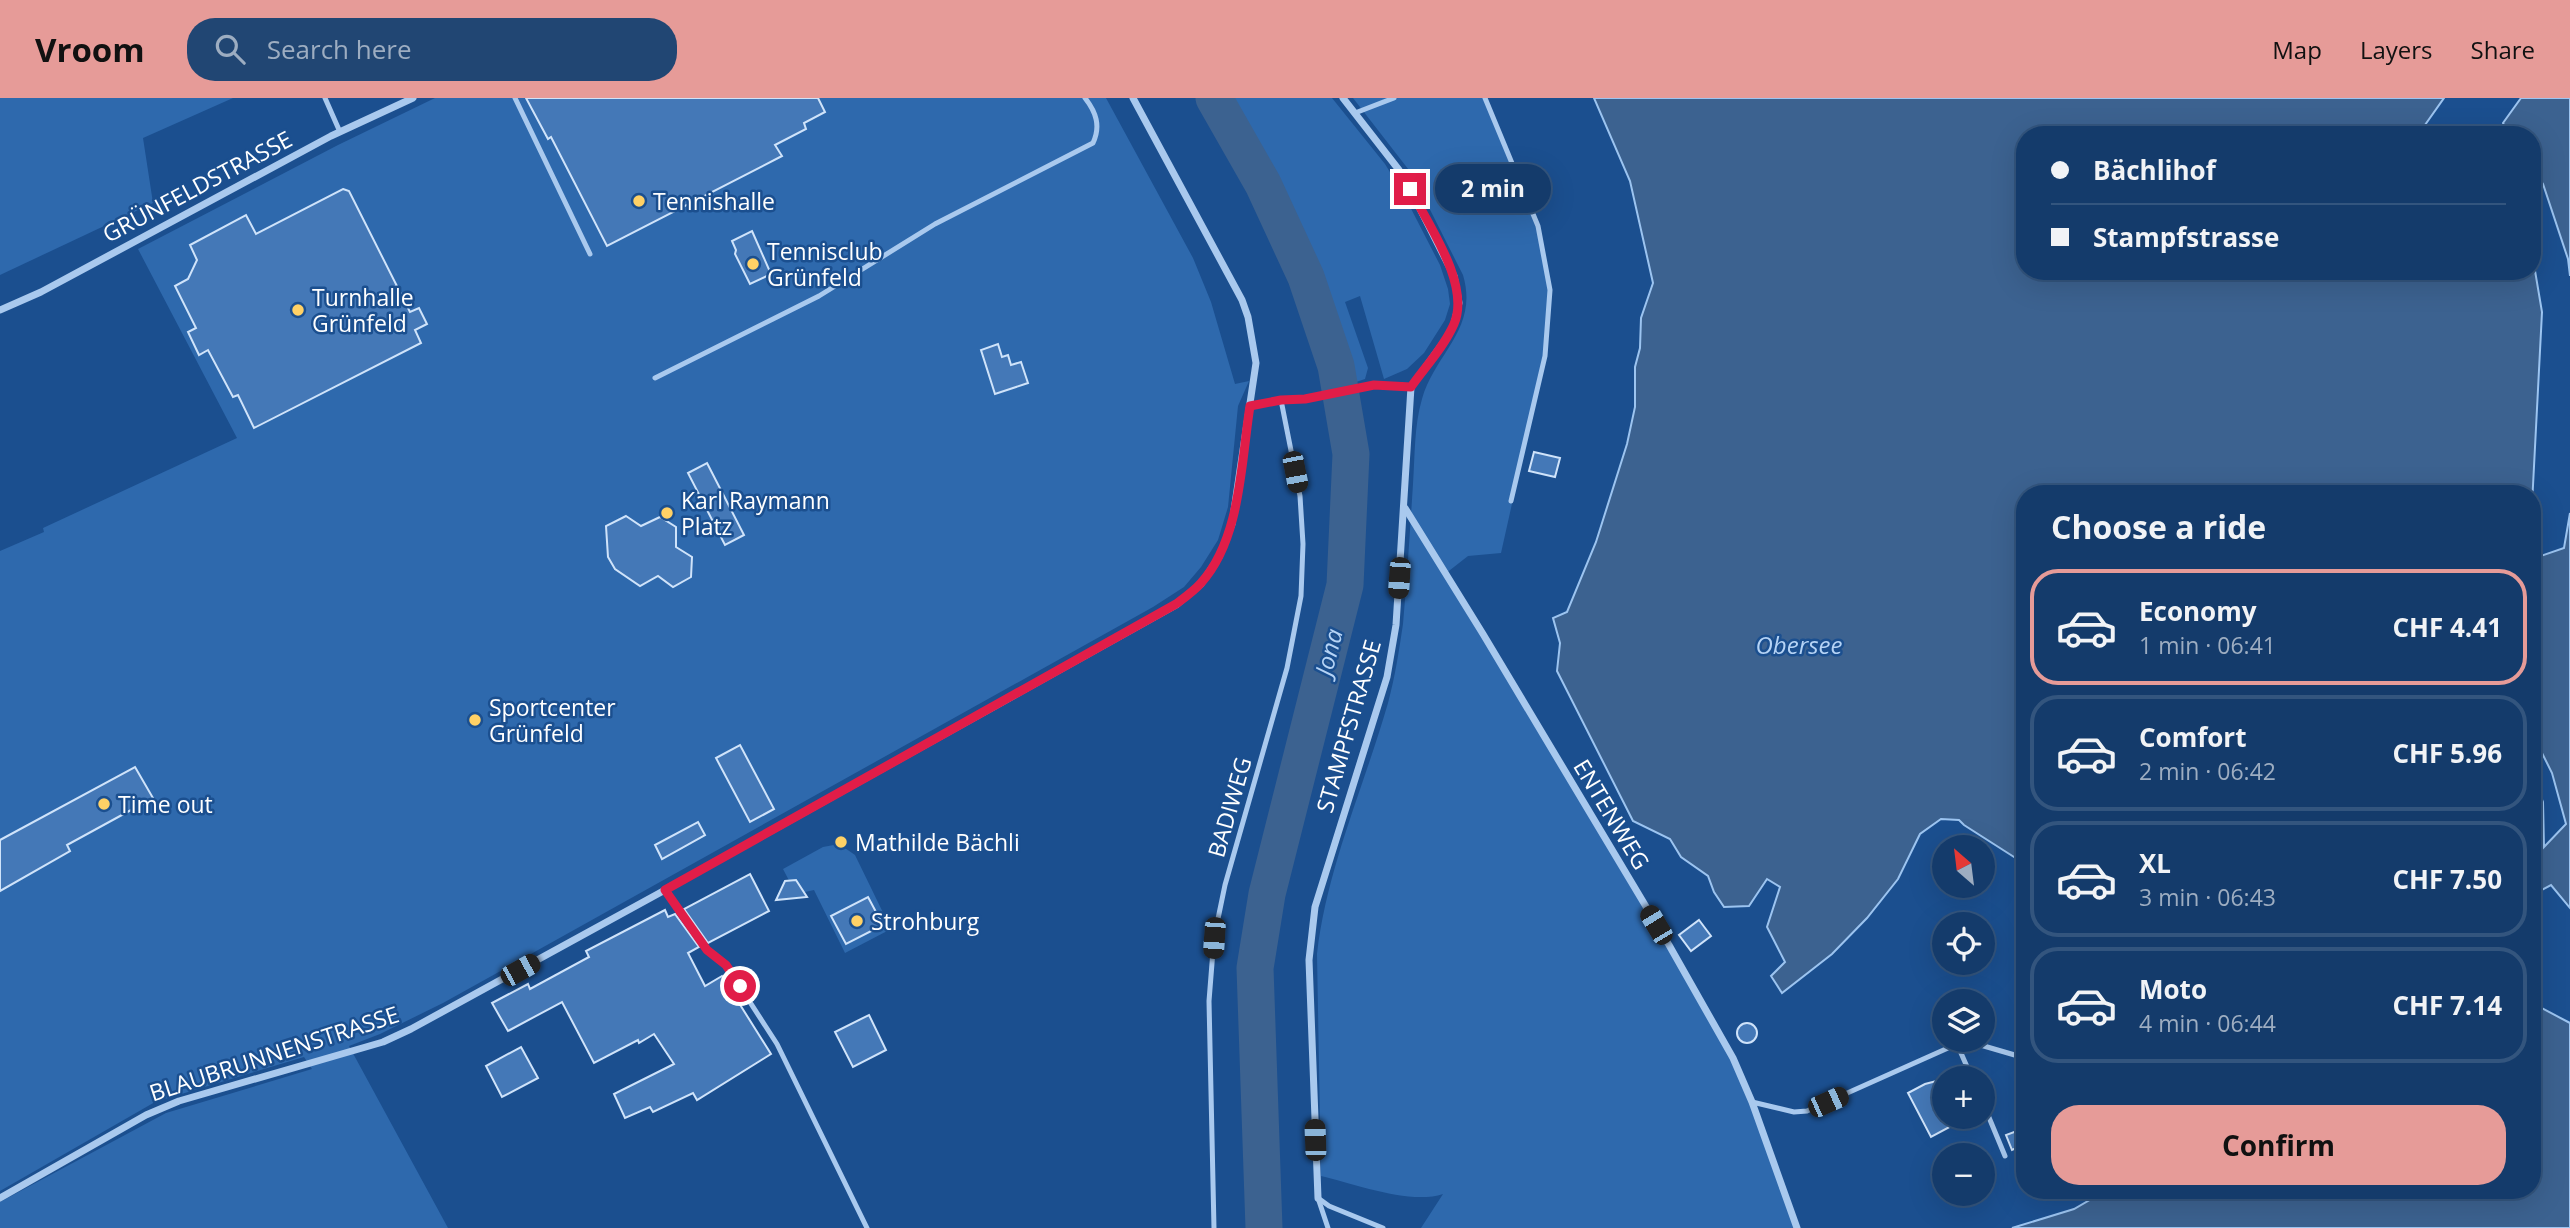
<!DOCTYPE html>
<meta charset="utf-8">
<style>
body{margin:0;font-family:"Open Sans",sans-serif;background:#214673;color:#f1f3f6;height:100vh;display:flex;flex-direction:column;font-size:26px;white-space:nowrap}
*{box-sizing:border-box;margin:0}
p{font-size:23px;color:#9dadc1}
.icon{flex:none;width:38px;height:38px;fill:none;stroke:currentColor;stroke-width:2;stroke-linecap:round;stroke-linejoin:round}
.map{position:relative;flex:1;overflow:hidden}
.sheet{position:absolute;left:2016px;top:387px;width:525px;height:714px;display:flex;flex-direction:column;background:#143b6b;border-radius:28px;box-shadow:0 7px 28px #0002,0 0 0 2px #33557e}
.sheet>*{flex:none}
.top-card{position:absolute;left:2016px;top:28px;width:525px;height:154px;border-radius:28px;box-shadow:0 7px 28px #0002,0 0 0 2px #33557e;display:grid;align-content:center;height:154px;padding:0 35px;background:#143b6b}
.needle{width:46px;rotate:332deg}
.fabs{position:absolute;left:1932px;top:737px;display:grid;gap:14px}
.fabs a{display:grid;place-items:center;width:63px;height:63px;border-radius:50%;background:#143b6b;box-shadow:0 7px 28px #0002,0 0 0 2px #33557e;font-size:35px}
.end{position:absolute;width:32px;height:32px;margin:-16px;border:9px solid #e11d48;background:#fff;box-shadow:0 0 0 4px #fff}
.from{border-radius:50%}
.bubble{position:absolute;height:49px;border-radius:24px;background:#143b6b;box-shadow:0 7px 28px #0002,0 0 0 2px #33557e;font-size:23px;font-weight:700;line-height:49px;text-align:center}
.car{position:absolute;width:21px;height:42px;margin:-21px -10px;border-radius:9px;box-shadow:0 0 5px 2px #0007;background:linear-gradient(#222 24%,#8ab4d8 0 40%,#222 0 76%,#8ab4d8 0 86%,#222 0)}
.top-card b{display:flex;align-items:center;gap:24px;height:66px;font-size:26px}
.top-card b+b{border-top:2px solid #33557e}
.top-card i{width:18px;height:18px;background:#f1f3f6}
ul{padding:0;list-style:none}
li{display:flex;align-items:center;gap:21px;height:116px;margin:0 14px 10px;padding:0 21px;border:4px solid #33557e;border-radius:28px}
li div{flex:1}
li b{display:block;font-size:26px}
li em{font-style:normal;font-weight:700}
li.current{border-color:#e69b98}
li>.icon{width:63px;height:63px;stroke-width:1.5}
h2{padding:0 35px;font-size:32px;line-height:84px}
.primary-button{display:flex;gap:14px;margin-top:auto;padding:14px 35px}
.primary-button a{flex:1;height:80px;border-radius:28px;background:#e69b98;color:#111;font-size:28px;font-weight:700;line-height:80px;text-align:center}
header{display:flex;align-items:center;gap:42px;box-sizing:border-box;height:98px;padding:0 35px;background:#e69b98;color:#111}
header strong{font-size:33px}
nav{display:flex;gap:38px;margin-inline-start:auto;font-size:24px}
.search{width:490px;height:63px;background:#214673;display:flex;align-items:center;gap:18px;box-sizing:border-box;padding:0 24px;border-radius:28px;color:#9dadc1;font-size:26px}
.map>svg:first-child{display:block}
.green{fill:#2e69ad}
.water{fill:#3c6290;stroke:#9cc4f0;stroke-width:2}
.lines{fill:none;stroke-linecap:round;stroke-linejoin:round}
.river{stroke:#3c6290;stroke-width:37}
.building{fill:#4478b7;stroke:#cfe3fa;stroke-width:2}
.lane{stroke:#a9c9ee;stroke-width:5}
.street{stroke:#a9c9ee;stroke-width:7}
.route{stroke:#e11d48;stroke-width:9}
.poi-dot{fill:#ffd166;stroke:#1b4f8f;stroke-width:2.5}
.labels{text-anchor:middle;dominant-baseline:central;stroke-width:5;stroke-linejoin:round;paint-order:stroke}
.street-label{font-size:23px;fill:#fff;stroke:#1b4f8f}
.poi-label{font-size:23px;fill:#fff;stroke:#1b4f8f;text-anchor:start}
.water-label{font-size:24px;font-style:italic;fill:#b5d3f5;stroke:#1b4f8f}
</style>
<header>
<strong>Vroom</strong>
<div class="search"><svg class="icon" aria-label="search" viewBox="0 0 24 24"><circle cx="10" cy="10" r="6"/><path d="M15 15l6 6"/></svg>Search here</div>
<nav><a>Map</a><a>Layers</a><a>Share</a></nav>
</header>
<div class="map">
<svg width="2570" height="1130" viewBox="0 0 2570 1130">
<rect width="100%" height="100%" fill="#1b4f8f"/>
<g class="green">
<path d="M0 0H233L143 40 153 105 0 177Z"/>
<path d="M435 0H1106L1193 160 1211 204 1235 286 1249 283 1238 308 1228 409 1218 442 1201 469 1184 489 1153 509 443 905 380 936 349 948 448 1130H0V1104L166 1015 312 971 304 959 155 1004 0 1093V453L44 434 43 430 237 340 138 151 338 47Z"/>
<path d="M1229 0H1332L1385 66 1405 99 1440 167 1448 191 1450 206 1445 222 1424 255 1407 271 1384 281 1360 198 1345 204 1368 270 1365 281 1356 284C1321 184 1279 93 1229 0Z"/>
<path d="M1353 0H1485L1538 128 1550 192 1545 258 1501 455 1468 458 1445 476 1733 960 1797 1130H1421L1443 1096C1410 1107 1355 1086 1321 1078L1317 856C1327 769 1364 689 1388 605 1395 579 1399 553 1403 526 1407 480 1410 433 1413 386 1415 358 1414 328 1422 301 1435 255 1479 231 1463 177L1412 76Z"/>
<path d="M839 746 855 757 891 831 845 855 814 792 796 796 783 771 823 749Z"/>
</g>
<g class="water">
<path d="M1594 0H2444L2425 27 2440 37H2025V173H2532V155L2542 214 2532 407V396H2025V766L1964 727 1959 722 1941 721 1920 736 1898 781 1867 820 1832 856 1782 895 1771 878 1785 864 1767 829 1780 789 1767 781 1749 808 1724 809 1714 794 1708 778 1681 759 1670 741 1633 723 1557 573 1560 545 1553 520 1567 514 1596 444 1627 346 1635 309V269L1640 250 1641 220 1653 185 1630 83Z"/>
<path d="M2521 0H2570V178L2568 161 2543 86 2532 70V37H2510L2503 25Z"/>
<path d="M2570 415V810L2551 787 2532 797V678L2543 704 2544 749 2566 726 2552 675 2532 635V461L2564 450Z"/>
<path d="M2532 905 2570 925V1130H2012L2074 1111 2107 1092H2532Z"/>
</g>
<g class="lines">
<path class="river" d="M1214 0 1263 86 1306 179 1336 268 1351 356 1345 487 1267 796 1255 870 1264 1130"/>
</g>
<g class="building">
<path d="M526 0H818L825 14 804 25 806 31 775 47 782 58 607 148 551 39 548 41Z"/>
<path d="M343 91 349 93 410 214 419 210 427 226 415 232 421 245 254 330 238 297 233 299 208 252 199 257 188 234 196 230 175 188 188 181 197 162 190 147 246 117 256 136Z"/>
<path d="M752 133 771 176 750 186 735 156 736 152 732 143Z"/>
<path d="M998 246 1002 259 1008 257 1011 267 1021 264 1028 285 995 296 981 252Z"/>
<path d="M1534 354 1560 360 1555 379 1529 373Z"/>
<path d="M707 365 744 437 725 447 688 375Z"/>
<path d="M626 418 641 428 660 419 676 429V449L692 459 691 479 673 489 658 478 640 488 615 471 608 459 606 428Z"/>
<path d="M740 647 774 711 750 724 716 660Z"/>
<path d="M135 669 153 700 67 747 70 753 0 793V742Z"/>
<path d="M698 724 705 737 662 761 655 747Z"/>
<path d="M750 776 769 813 708 845 684 811Z"/>
<path d="M796 782 807 799 776 802 785 783Z"/>
<path d="M868 799 883 827 846 846 831 818Z"/>
<path d="M665 812 668 819 675 816 699 849 688 855 705 888 722 878 771 956 697 1002 693 995 653 1014 650 1009 625 1020 614 996 674 966 654 936 639 945 638 942 594 965 562 904 508 933 492 905 528 886 530 891 589 859 586 853Z"/>
<path d="M1699 822 1711 838 1691 853 1679 837Z"/>
<path d="M869 917 886 952 853 969 835 934Z"/>
<circle cx="1747" cy="935" r="10"/>
<path d="M521 949 538 980 502 999 486 968Z"/>
<path d="M1944 981V1018H1970L1931 1039 1908 995 1925 986Z"/>
<path d="M2025 1030V1046L2012 1052 2006 1037Z"/>
</g>
<g class="lines">
<g class="lane">
<path d="M325 0 340 34"/>
<path d="M515 0 590 156"/>
<path d="M1485 0 1538 128 1550 192 1545 258 1511 403"/>
<path d="M1355 15 1394 0"/>
<path d="M655 280 819 198 935 126 1093 45C1101 28 1096 14 1085 0"/>
<path d="M665 792 707 852 726 867 777 946 867 1130"/>
<path d="M1957 946 1972 980"/>
<path d="M1752 1004 1794 1014 1807 1013 1957 946H1977L2025 960"/>
<path d="M1983 1005 2005 1058"/>
<path d="M1318 1100 1329 1108 1383 1130"/>
<path d="M1319 1103 1328 1130"/>
<path d="M1214 1130 1209 903 1214 840 1225 787 1287 570 1301 498 1303 446 1300 398 1281 302"/>
</g>
<g class="street">
<path d="M0 212 41 194 331 38 413 0"/>
<path d="M1250 308 1281 302 1305 301 1375 287 1411 289"/>
<path d="M1405 410 1483 536 1669 847 1733 960 1752 1004 1797 1130"/>
<path d="M0 1100 146 1017 179 1003 383 944 411 931 665 792 1176 507 1201 486 1219 459 1232 426 1256 265 1248 219 1242 202 1133 0"/>
<path d="M1318 1100 1309 862 1315 809 1387 579 1396 527 1411 289 1448 238 1454 226 1459 205 1454 178 1410 91 1399 72 1343 0"/>
</g>
</g>
<g class="lines">
<path class="route" d="M740 888 726 867 707 852 665 792 1176 506C1184 500 1194 493 1201 485 1241 441 1241 364 1250 308L1281 302 1305 301 1374 287 1411 289C1425 269 1444 249 1454 226 1471 187 1428 126 1410 91"/>
</g>
<g class="poi-dot">
<circle cx="639" cy="103" r="7"/>
<circle cx="753" cy="166" r="7"/>
<circle cx="298" cy="212" r="7"/>
<circle cx="667" cy="415" r="7"/>
<circle cx="475" cy="622" r="7"/>
<circle cx="104" cy="706" r="7"/>
<circle cx="841" cy="744" r="7"/>
<circle cx="857" cy="823" r="7"/>
</g>
<g class="labels">
<g class="street-label">
<text transform="translate(197 88) rotate(-28)">GRÜNFELDSTRASSE</text>
<text transform="translate(1348 628) rotate(-74)">STAMPFSTRASSE</text>
<text transform="translate(1229 709) rotate(-74)">BADIWEG</text>
<text transform="translate(1612 716) rotate(59)">ENTENWEG</text>
<text transform="translate(274 955) rotate(-18)">BLAUBRUNNENSTRASSE</text>
</g>
<g class="poi-label">
<text x="653" y="103">Tennishalle</text>
<text x="767" y="153">Tennisclub<tspan x="767" dy="26">Grünfeld</tspan></text>
<text x="312" y="199">Turnhalle<tspan x="312" dy="26">Grünfeld</tspan></text>
<text x="681" y="402">Karl Raymann<tspan x="681" dy="26">Platz</tspan></text>
<text x="489" y="609">Sportcenter<tspan x="489" dy="26">Grünfeld</tspan></text>
<text x="118" y="706">Time out</text>
<text x="855" y="744">Mathilde Bächli</text>
<text x="871" y="823">Strohburg</text>
</g>
<g class="water-label">
<text x="1799" y="546">Obersee</text>
<text transform="translate(1328 554) rotate(-76)">Jona</text>
</g>
</g>
</svg>
<div class="fabs">
<a><svg class="needle" viewBox="-14 -14 28 28"><path d="M0-13l5 13h-10z" fill="#e53935"/><path d="M0 13l5-13h-10z" fill="#9dadc1"/></svg></a>
<a><svg class="icon" aria-label="locate" viewBox="0 0 24 24"><circle cx="12" cy="12" r="6"/><path d="M12 2v4M12 18v4M2 12h4M18 12h4"/></svg></a>
<a><svg class="icon" aria-label="layers" viewBox="0 0 24 24"><path d="M12 4l9 5-9 5-9-5zM3 14l9 5 9-5"/></svg></a>
<a>+</a>
<a>−</a>
</div>
<i class="end from" style="left:740px;top:888px"></i>
<i class="end" style="left:1410px;top:91px"></i>
<div class="bubble" style="left:1435px;top:66px;width:116px">2 min</div>
<i class="car" style="left:1295px;top:374px;rotate:169deg"></i>
<i class="car" style="left:1399px;top:480px;rotate:184deg"></i>
<i class="car" style="left:1656px;top:827px;rotate:329deg"></i>
<i class="car" style="left:1214px;top:840px;rotate:184deg"></i>
<i class="car" style="left:520px;top:872px;rotate:61deg"></i>
<i class="car" style="left:1828px;top:1004px;rotate:66deg"></i>
<i class="car" style="left:1315px;top:1042px;rotate:358deg"></i>
<div class="top-card">
<b><i class="from"></i>Bächlihof</b>
<b><i></i>Stampfstrasse</b>
</div>
<section class="sheet">
<h2>Choose a ride</h2>
<ul>
<li class="current"><svg class="icon" aria-label="car" viewBox="0 0 24 24"><path d="M5 17H2v-5l4-1 3-4h7l3 4 3 1v5h-3M9 17h6M6 11h13"/><circle cx="7" cy="17" r="2"/><circle cx="17" cy="17" r="2"/></svg><div><b>Economy</b><p>1 min · 06:41</p></div><em>CHF 4.41</em></li>
<li><svg class="icon" aria-label="car" viewBox="0 0 24 24"><path d="M5 17H2v-5l4-1 3-4h7l3 4 3 1v5h-3M9 17h6M6 11h13"/><circle cx="7" cy="17" r="2"/><circle cx="17" cy="17" r="2"/></svg><div><b>Comfort</b><p>2 min · 06:42</p></div><em>CHF 5.96</em></li>
<li><svg class="icon" aria-label="car" viewBox="0 0 24 24"><path d="M5 17H2v-5l4-1 3-4h7l3 4 3 1v5h-3M9 17h6M6 11h13"/><circle cx="7" cy="17" r="2"/><circle cx="17" cy="17" r="2"/></svg><div><b>XL</b><p>3 min · 06:43</p></div><em>CHF 7.50</em></li>
<li><svg class="icon" aria-label="car" viewBox="0 0 24 24"><path d="M5 17H2v-5l4-1 3-4h7l3 4 3 1v5h-3M9 17h6M6 11h13"/><circle cx="7" cy="17" r="2"/><circle cx="17" cy="17" r="2"/></svg><div><b>Moto</b><p>4 min · 06:44</p></div><em>CHF 7.14</em></li>
</ul>
<div class="primary-button"><a>Confirm</a></div>
</section>
</div>
